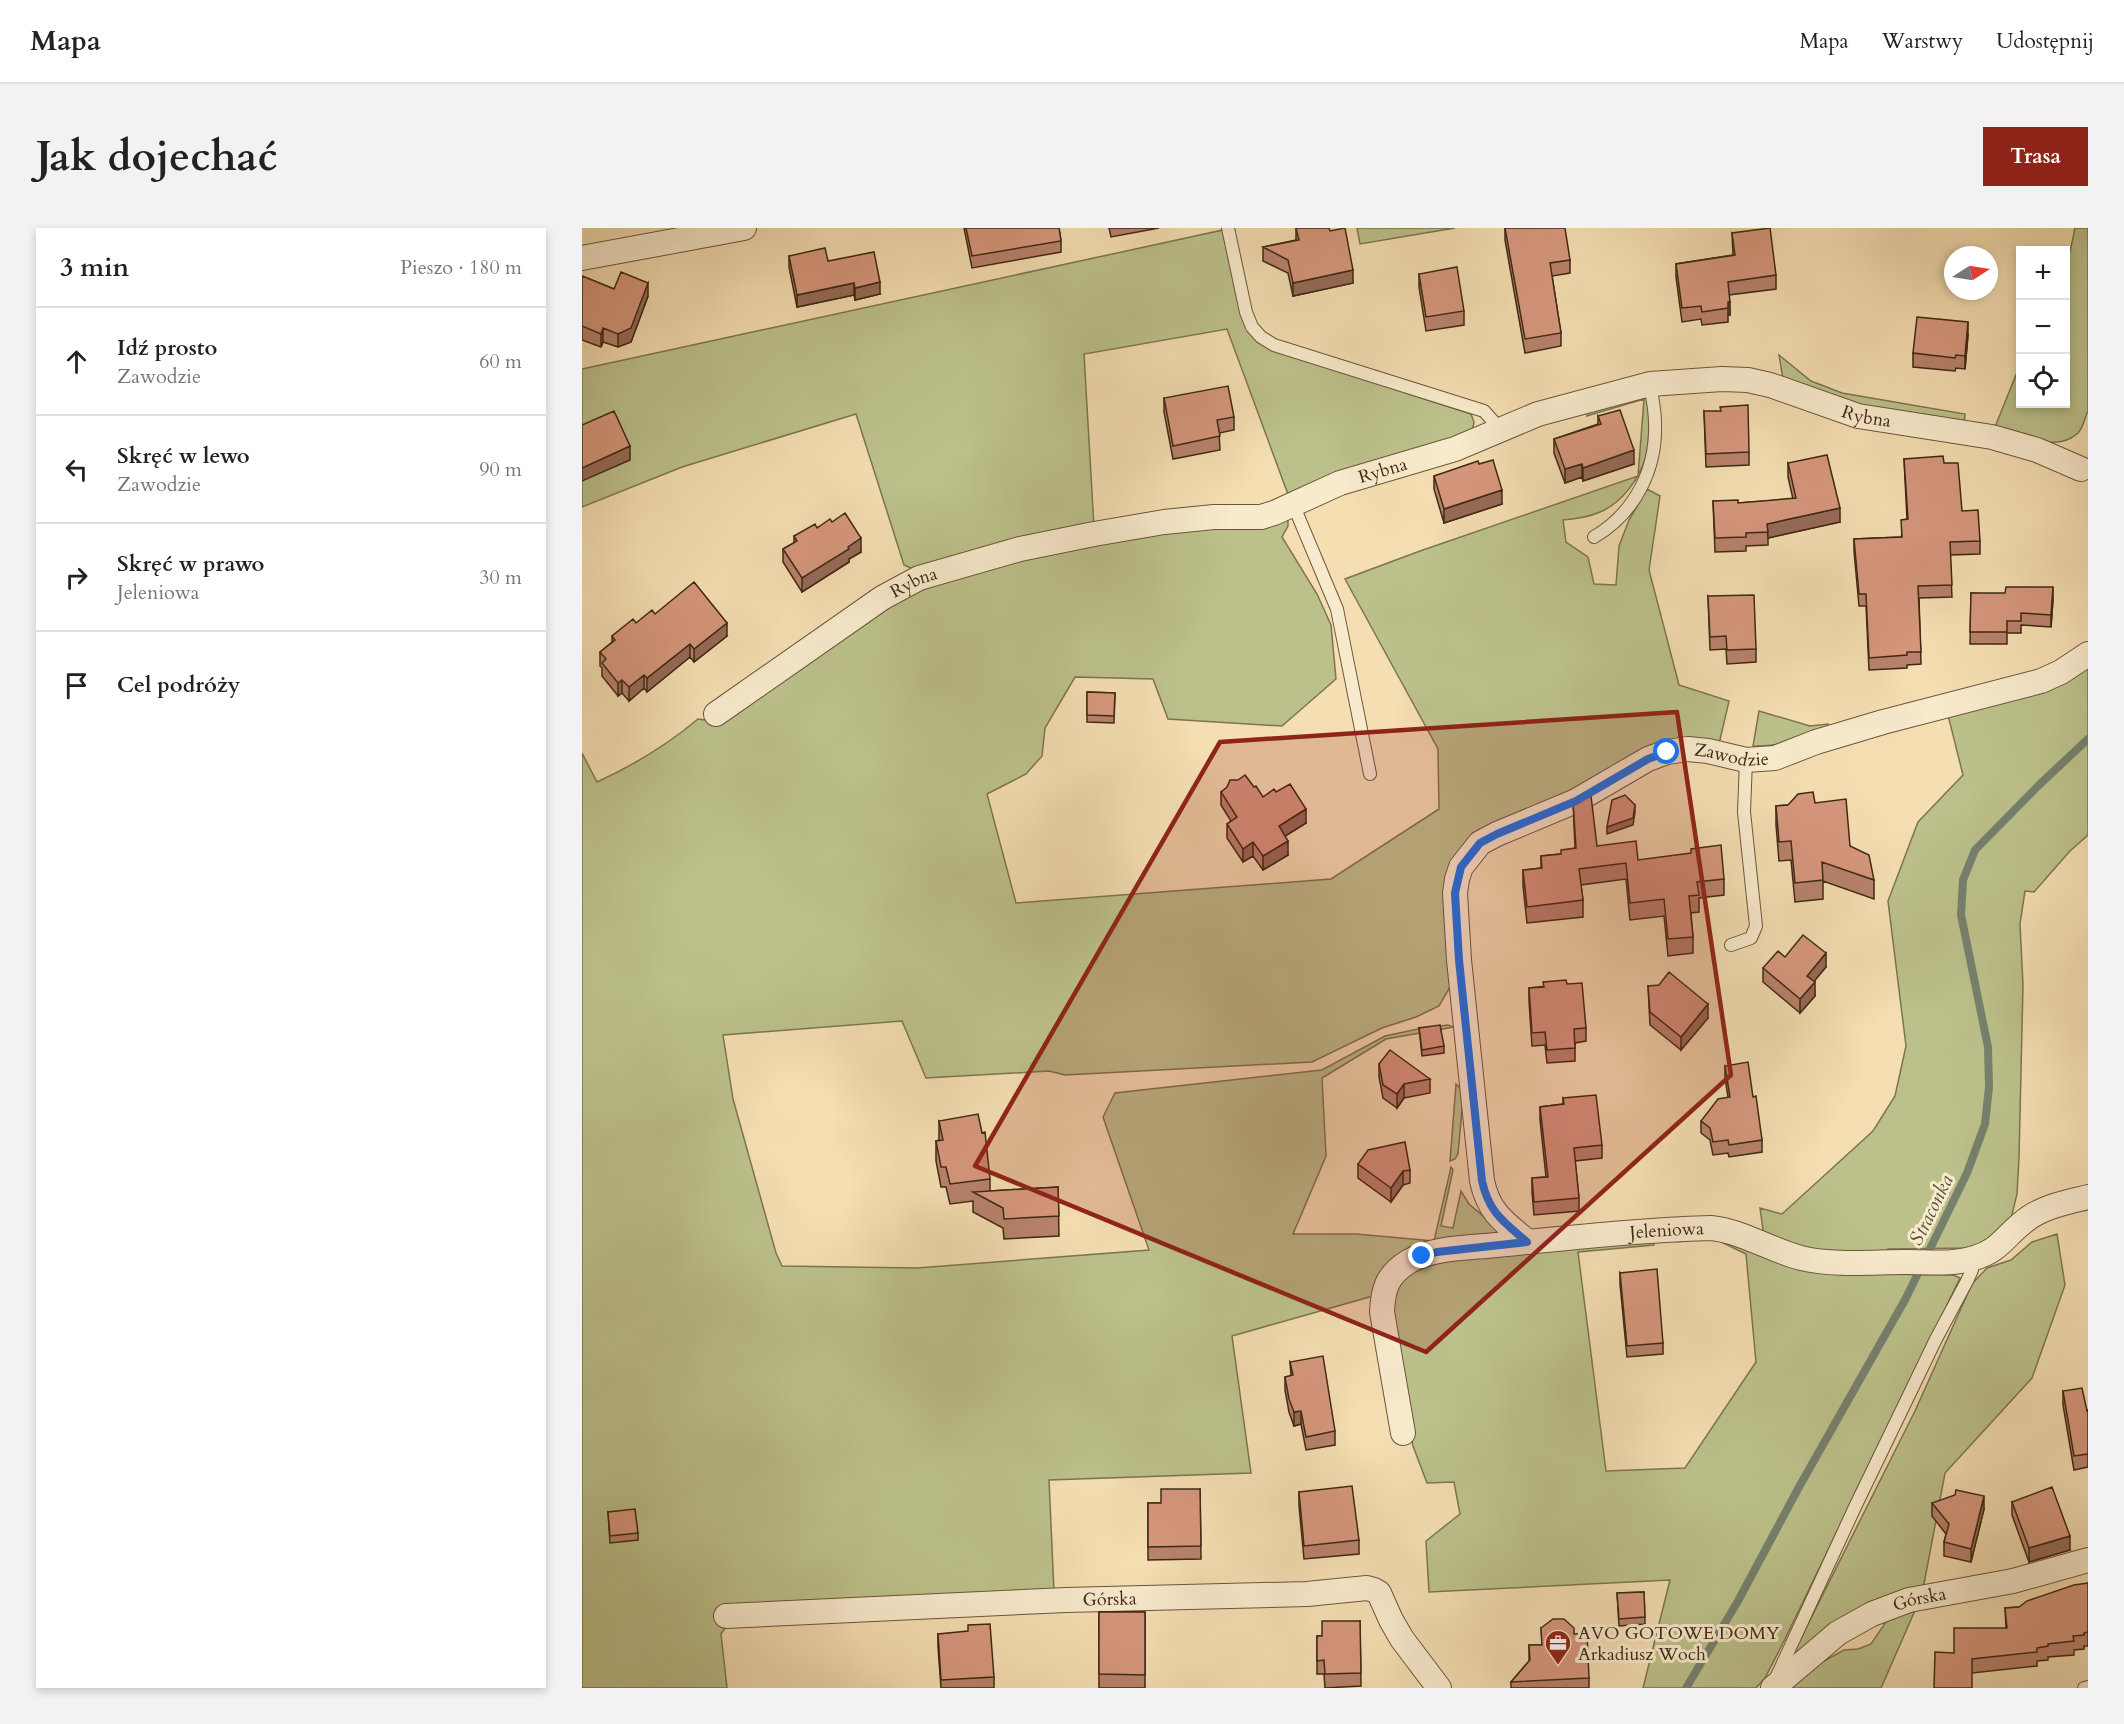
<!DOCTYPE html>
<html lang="pl">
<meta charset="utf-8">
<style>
body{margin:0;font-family:Cardo,serif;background:#f2f2f2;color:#222}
.controls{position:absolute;right:18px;top:18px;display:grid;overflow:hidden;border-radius:0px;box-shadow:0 3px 9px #0003}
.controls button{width:54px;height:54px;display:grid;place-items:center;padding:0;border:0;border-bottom:2px solid #e0e0e0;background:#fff;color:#222;font:30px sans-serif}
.compass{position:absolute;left:1362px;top:18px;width:54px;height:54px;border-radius:50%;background:#fff;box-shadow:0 3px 9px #0003;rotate:78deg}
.stop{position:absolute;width:18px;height:18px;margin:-14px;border:4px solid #1a73e8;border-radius:50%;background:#fff}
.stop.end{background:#1a73e8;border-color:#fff;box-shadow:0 2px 6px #0008}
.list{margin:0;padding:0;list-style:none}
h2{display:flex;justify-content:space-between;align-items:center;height:78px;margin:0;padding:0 24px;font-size:26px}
h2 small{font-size:20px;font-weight:400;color:#767676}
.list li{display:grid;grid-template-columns:39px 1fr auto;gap:18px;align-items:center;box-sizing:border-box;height:108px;padding:0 24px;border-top:2px solid #e0e0e0}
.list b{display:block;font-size:22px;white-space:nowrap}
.list p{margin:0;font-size:20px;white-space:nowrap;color:#767676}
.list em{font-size:20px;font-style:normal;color:#767676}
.icon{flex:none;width:33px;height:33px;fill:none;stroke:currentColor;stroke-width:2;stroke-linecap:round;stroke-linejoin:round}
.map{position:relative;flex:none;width:1506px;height:1460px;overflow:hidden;border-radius:0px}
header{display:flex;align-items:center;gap:36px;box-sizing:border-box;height:84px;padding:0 30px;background:#fff;border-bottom:2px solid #e0e0e0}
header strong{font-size:28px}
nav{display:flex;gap:33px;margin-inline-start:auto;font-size:21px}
.intro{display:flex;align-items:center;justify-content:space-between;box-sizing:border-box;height:144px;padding:0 36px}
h1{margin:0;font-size:42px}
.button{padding:15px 27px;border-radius:0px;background:#8f2418;color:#fff;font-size:21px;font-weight:700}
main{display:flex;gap:36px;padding:0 36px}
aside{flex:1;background:#fff;border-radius:0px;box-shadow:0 3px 9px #0003}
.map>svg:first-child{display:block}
.green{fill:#bcc18b;stroke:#7d754f;stroke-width:1.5}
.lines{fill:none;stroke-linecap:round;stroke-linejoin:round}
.stream{stroke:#76816e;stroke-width:8}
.lane-casing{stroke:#6c563b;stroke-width:14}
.street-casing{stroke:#6c563b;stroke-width:26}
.lane{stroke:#f8eacd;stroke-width:12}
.street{stroke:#f8eacd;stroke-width:24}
.wall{fill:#b8826c;stroke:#3e2913;stroke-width:1.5}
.shaded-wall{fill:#966a58;stroke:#3e2913;stroke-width:1.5}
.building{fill:#d6977d;stroke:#3e2913;stroke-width:1.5}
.route{stroke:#1a73e8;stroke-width:8}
.marked{fill:#8f2418;fill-opacity:0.2;stroke:#8f2418;stroke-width:4.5;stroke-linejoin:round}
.labels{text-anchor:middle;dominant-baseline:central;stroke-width:6;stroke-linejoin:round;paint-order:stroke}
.street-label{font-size:18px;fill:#3e2913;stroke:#f8eacd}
.poi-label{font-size:18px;fill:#3e2913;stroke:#f8eacd;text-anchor:start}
.water-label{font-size:20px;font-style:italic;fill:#564e39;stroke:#f8eacd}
</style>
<header>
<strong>Mapa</strong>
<nav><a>Mapa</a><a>Warstwy</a><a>Udostępnij</a></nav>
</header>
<div class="intro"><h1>Jak dojechać</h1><a class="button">Trasa</a></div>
<main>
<aside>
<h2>3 min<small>Pieszo · 180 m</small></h2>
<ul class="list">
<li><svg class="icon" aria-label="ahead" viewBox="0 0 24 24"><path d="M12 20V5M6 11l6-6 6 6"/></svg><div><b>Idź prosto</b><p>Zawodzie</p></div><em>60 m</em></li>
<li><svg class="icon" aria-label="left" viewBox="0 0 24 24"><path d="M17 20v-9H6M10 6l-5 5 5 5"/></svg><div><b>Skręć w lewo</b><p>Zawodzie</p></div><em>90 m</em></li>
<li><svg class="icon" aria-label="right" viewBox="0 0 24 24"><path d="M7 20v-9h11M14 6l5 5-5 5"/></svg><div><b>Skręć w prawo</b><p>Jeleniowa</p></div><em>30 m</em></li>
<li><svg class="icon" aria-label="arrive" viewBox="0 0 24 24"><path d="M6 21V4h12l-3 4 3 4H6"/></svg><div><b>Cel podróży</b></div></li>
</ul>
</aside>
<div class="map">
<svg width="1506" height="1460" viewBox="0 0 1506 1460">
<rect width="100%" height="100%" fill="#f4deb2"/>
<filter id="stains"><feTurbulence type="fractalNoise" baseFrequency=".00333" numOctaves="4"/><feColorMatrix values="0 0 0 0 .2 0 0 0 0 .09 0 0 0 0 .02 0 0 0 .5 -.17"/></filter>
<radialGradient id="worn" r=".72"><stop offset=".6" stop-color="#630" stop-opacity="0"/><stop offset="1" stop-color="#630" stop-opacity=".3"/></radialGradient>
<path class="green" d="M775 0H873L778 16Z
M1493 0H1506V183C1503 189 1501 200 1496 205 1474 226 1437 206 1413 199L1438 137V176H1484V34L1488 24Z
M641 2 654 64 688 121 889 186 892 194 890 204 707 269 645 101 502 126 512 299 335 343 322 337 274 186 100 239 0 279V141Z
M1197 127 1229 153 1260 165 1383 186 1382 196 1276 178 1201 151Z
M1061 167 1066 171C1066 189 1069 210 1064 228 1058 250 1040 275 1018 284 1007 289 993 291 981 292L984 314 1006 329 1012 356 1034 357 1037 318 1047 292 1065 261 1078 268 1067 342 1097 457 1147 473 1137 516 1120 515 883 619 868 759 857 778 834 789 800 800 730 834 483 847 467 843 344 850 320 793 141 807 151 871 194 1025 200 1038 335 1040 567 1022 521 889 533 865 740 842 803 808 836 801 866 797 872 799 804 811 740 850 744 928 711 1006H774L852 1013 869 939 871 942 859 998 871 1000 879 963 887 976 914 999 919 1009 877 1015 791 1068 650 1108 669 1245 467 1252 472 1364 132 1389 143 1400 139 1406 145 1460H0V525L15 554C52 537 84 518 116 491L138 494 336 358 509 313 706 292V298L700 309 735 366 749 397 754 451 700 498 586 491 571 451 493 449 463 500 460 528 444 546 405 566 434 675 749 651 857 581 856 521 763 351 838 323 1056 248 1062 171 1005 188 1006 184Z
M1506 433V607L1488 623 1452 664 1443 663 1438 696 1441 757 1437 930 1435 966 1428 995 1409 1015 1389 1020 1306 1021 1301 1027 1257 1028 1182 1009 1178 980 1200 986 1291 903 1313 868 1324 818 1306 673 1336 594 1381 547 1365 483Z
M1177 483 1228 498 1246 496 1244 503C1220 511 1197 519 1171 518Z
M874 856 880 862 881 871 876 926 873 931 868 933Z
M1475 1006 1483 1057 1450 1150 1363 1245 1341 1361 1215 1428 1211 1426 1333 1183 1390 1056 1405 1040 1429 1032 1450 1014Z
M1111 1007H1134L1214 1036 1236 1039 1266 1041 1300 1046 1371 1047 1378 1050 1202 1413 1183 1450 1174 1460H1061L1088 1352 847 1364 844 1313 878 1286 872 1254 845 1255 831 1218 808 1090 809 1066 828 1040 842 1034 859 1030 1068 1010 1072 1011V1017L996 1024 1024 1243 1103 1240 1174 1134 1164 1026 1131 1010 1095 1014 1094 1011Z
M1335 1378 1299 1460H1205L1224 1443 1262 1422 1276 1421 1289 1416 1308 1388Z"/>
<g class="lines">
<path class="stream" d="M1104 1460 1156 1373 1217 1259 1324 1070 1385 945 1403 896 1407 859 1406 819 1379 687 1381 652 1393 622 1457 557 1506 511"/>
<g class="lane-casing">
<path id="lane" d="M646 0 664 84 670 99 679 109 692 117 902 183 918 201
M711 276 755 381 788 546
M1012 309C1053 285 1075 241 1073 194 1073 181 1070 169 1068 156
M1149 717 1169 710 1174 698 1162 584 1164 532
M1194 1450 1273 1279 1354 1111 1385 1053 1390 1042 1392 1031
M1502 1460 1506 1459"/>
</g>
<g class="street-casing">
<g id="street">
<path d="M0 30 162 0"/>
<path id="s1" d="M134 486 300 370 337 350 438 321 512 306 582 294 632 289H679L692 285 758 255 873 221 956 186 1068 156 1140 151 1166 152 1188 157 1276 188 1410 209 1455 222 1499 241"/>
<path id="s2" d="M946 1014C922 994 907 985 900 953L877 732 873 665 875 651 879 639 898 615 915 606 994 573 1066 531 1085 524 1106 521 1126 523 1164 532 1193 530 1234 514 1301 494 1459 453 1479 444 1506 426"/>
<path id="s3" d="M821 1205 800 1084C801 1061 805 1047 826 1034 851 1019 886 1020 915 1017 985 1010 1058 1002 1129 1000 1160 1003 1188 1022 1219 1030 1253 1038 1290 1034 1324 1034 1346 1034 1371 1037 1392 1030 1415 1024 1422 1010 1439 996 1458 979 1482 975 1506 969"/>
<path id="s4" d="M144 1388 484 1372 725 1366 785 1360 792 1362 797 1365 809 1392 820 1411 857 1460"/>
<path id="s5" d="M1191 1460 1256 1405 1290 1386 1327 1372 1431 1353 1506 1332"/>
</g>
</g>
<use href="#lane" class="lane"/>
<use href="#street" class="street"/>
</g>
<path class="wall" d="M382 0H477L479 13V24L390 40Z
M527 0H577L529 9Z
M714 0 748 3 771 55 711 68 706 45 681 33V19L714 12Z
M923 0 988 32V45L970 48 979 105V118L943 125 923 12Z
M1150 5 1194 47V61L1147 67 1148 87H1146V94L1120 97 1119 91 1100 94 1094 49V36L1151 27Z
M207 28 246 33 298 66 273 72 272 67 215 79 207 39Z
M837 46 882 83V97L844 103 837 59Z
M0 48 32 61 66 68 49 114 36 119 21 114 19 119 0 112Z
M1386 107 1383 141 1374 140 1373 143 1331 139V125Z
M582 170 652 189V202L637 205 638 222 591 231 582 184Z
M1122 183 1167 224V237L1124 239Z
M1016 188 1052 236 1001 253 1000 249 983 255 972 225V211L1016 196Z
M1322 231 1362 235 1380 283 1398 313V326L1368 327 1370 369 1337 370 1339 436 1325 437V440L1287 442 1284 378H1277L1272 323V311L1319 309 1325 291Z
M1206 235 1258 294 1186 310V317L1164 318V323L1133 324 1131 273 1156 275 1211 271 1206 249Z
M897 236 920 276 862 295 852 261V248Z
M250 294 279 324 267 331V334L220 364 201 334V321L212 315V308Z
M1389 365 1471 371 1469 399 1439 397V405H1425V416H1388Z
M1126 368 1174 421V434L1145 436 1144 421 1128 422Z
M73 386 145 408 112 434 108 429 65 464 62 460 47 473 40 465 36 468 20 448V440L18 438V424L30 414V408L54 395Z
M505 464 533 465 532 495 505 494Z
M672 559 681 569 694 564 724 595 703 608 706 627 681 642 671 628 661 634 645 610V596L649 593 639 577V564Z
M991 573 1015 618 1056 632 1142 651V667L1117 670V684L1109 685 1111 709V725L1086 728 1082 688 1048 692 1044 651 999 657 1001 672V689L945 695 941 658V642L959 640V628L979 626 993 620Z
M1233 575 1268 618 1292 652V671L1241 653V671L1213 674 1209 632 1197 633 1194 597V578Z
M1203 729 1244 739 1232 753 1233 768 1218 785 1181 754V740Z
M985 756 1004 800V813L993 815V833L965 835 963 817 950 818 947 773V760Z
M1066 758 1126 790 1099 822 1068 797Z
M837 800 862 818V825L840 828Z
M797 836 848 851V865L822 870 815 880 801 870 797 849Z
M1143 838 1171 869 1180 912V924L1147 929 1146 925 1131 927 1128 912 1119 905V893L1146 869 1143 850Z
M981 870 1020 917V930L993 933 997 970V983L952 987 950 964V950L964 949 958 892V879L981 876Z
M357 893 408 951V963L476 959 477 1008 422 1011 421 1000 391 984V973L368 976 364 959H359L354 933V913L357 912Z
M776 936 828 942V955L821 957 809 974 776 950Z
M1038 1045 1081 1115V1126L1045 1129 1038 1056Z
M708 1134 753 1203V1217L724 1222 719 1196 712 1198 707 1184 703 1162V1149L709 1148Z
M1481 1163 1505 1183 1506 1182V1239L1492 1242 1481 1177Z
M618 1261 619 1331 566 1332V1275H579Z
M717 1264 777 1312V1326L722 1331 717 1278Z
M1430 1274 1488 1322 1447 1334 1430 1287Z
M1350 1275 1402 1281 1389 1334 1362 1328V1314L1364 1306 1350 1288Z
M26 1284 56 1305V1312L28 1315Z
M1506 1355V1418H1502V1421L1492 1422V1427L1466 1429V1432L1455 1433V1438L1390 1445 1372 1425 1424 1400 1423 1380 1437 1379Z
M1062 1364 1063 1396 1037 1398 1035 1365Z
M517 1384H563V1460H517Z
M778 1393 779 1458 743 1460 742 1446H735V1408H740Z
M959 1400 992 1406 1007 1450V1460H929V1454L947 1433V1417H960Z
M356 1406 412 1449V1460H359L356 1419Z"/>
<path class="shaded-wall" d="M771 42V55L711 68V55Z
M298 54V66L273 72V60Z
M66 55V68L49 114 36 119V106Z
M272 55V67L215 79V67Z
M1146 74H1148V87H1146Z
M1386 94V107L1383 141V128Z
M21 100V114L19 119V106Z
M48 218V232L0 253V240Z
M1052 222V236L1001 253V240Z
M1000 236V249L983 255V241Z
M920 262V276L862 295V281Z
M1258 280V294L1186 310 1185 296Z
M279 310V324L267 331V334L220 364V350Z
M1471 359V371L1469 399V387Z
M145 395V408L112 434V421Z
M108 416V429L65 464V450Z
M62 447V460L47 473V459Z
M40 452V465L36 468V455Z
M1053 577V584L1051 597 1025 606V599Z
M724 581V595L697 612V598Z
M706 613V627L681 642V628Z
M671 614V628L661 634V621Z
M1244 725V739L1225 762V748Z
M1233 754V768L1218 785V771Z
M1126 776V790L1099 822V809Z
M822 856V870L815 880V866Z
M821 943V957L809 974V960Z
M719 1183V1196L712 1198V1184Z
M1402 1268V1281L1389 1334V1321Z
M1488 1308V1322L1447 1334V1320Z"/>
<path class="building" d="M384 0H477L479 13 390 28Z
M714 0H747L748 3 763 0 771 42 711 55 706 32 681 19 717 12Z
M923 0H983L988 32 968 35 979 105 943 111Z
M1188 0 1194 47 1146 54 1148 74H1146V80L1120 84 1119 78 1100 80 1094 36 1153 27 1150 5Z
M243 20 246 33 292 24 298 54 273 60 272 55 215 67 207 28Z
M875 39 882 83 844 89 837 46Z
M39 44 66 55 49 100 36 106 21 100 19 106 0 98V48L32 61Z
M1335 89 1386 94 1383 128 1374 127 1373 130 1331 125Z
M646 158 652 189 635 192 638 208 591 218 582 170Z
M1166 177 1167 224 1124 226 1122 183H1139L1138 179Z
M1038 182 1052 222 1001 240 1000 236 983 241 972 211 1019 196 1016 188Z
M32 183 48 218 0 240V197Z
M1245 227 1258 280 1185 296 1186 304 1164 305V309L1133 310 1131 273 1156 272V275L1214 270 1206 235Z
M1361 228 1362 235H1376L1380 283 1396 282 1398 313 1368 314 1370 357 1336 358 1339 424H1325V427L1287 430 1284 366H1277L1272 311 1320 309 1319 292 1326 291 1322 231Z
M911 232 920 262 862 281 852 248 896 233 897 236Z
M263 285 279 310 266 319 267 321 220 350 201 321 215 313 212 308 233 296 235 300 248 291 250 294Z
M112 354 145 395 112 421 108 416 65 450 62 447 47 459 40 452 36 455 20 435 24 431 18 424 33 412 30 408 51 391 54 395 70 382 73 386Z
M1424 359H1471L1469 387 1439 385V393H1425V404H1388L1389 365H1423Z
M1172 367 1174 421 1145 422 1144 408 1128 409 1126 368Z
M505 464 533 465 532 488 505 487Z
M663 547 672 559 674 558 681 569 692 561 694 564 708 556 724 581 697 598 706 613 681 628 671 614 661 621 645 596 655 589 639 564 645 559 648 552H656Z
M1231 564 1233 575 1264 571 1268 618 1287 627 1292 652 1240 634 1241 652 1213 655 1209 613 1197 614 1194 578 1206 577 1216 566Z
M1043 567 1053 577 1051 590 1025 599 1030 572Z
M1009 568 1015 618 1054 613 1056 632 1109 625V621L1139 617 1142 651 1115 654 1117 667 1107 668 1111 709 1086 711 1082 671 1048 675 1044 635 997 641 1001 672 945 679 941 642 960 640 959 628 979 626V622L994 620 991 573 1002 569Z
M1221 707 1244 725 1225 748 1233 754 1218 771 1181 740 1196 723 1203 729Z
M1087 744 1126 776 1099 809 1068 784 1066 758 1077 757Z
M984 752 985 756 1000 755 1004 800 992 801 993 820 965 822 963 804 950 805 947 760 962 759 961 754Z
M858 797 862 818 840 822 837 800Z
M808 822 848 851 822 856 815 866 801 857 797 836Z
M1166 834 1171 869 1174 868 1180 912 1147 917 1146 912 1131 914 1128 900 1119 893 1136 871 1148 869 1143 838Z
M1014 867 1020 917 992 920 997 970 952 974 950 950 966 949 958 879 982 876 981 870Z
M396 886 400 905 403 904 408 951 368 956 364 939H359L354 913 361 912 357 893Z
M823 914 828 942 821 943 809 960 776 936 786 922Z
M476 959 477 988 422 991 421 980 391 964Z
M1075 1041 1081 1115 1045 1118 1038 1045Z
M741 1128 753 1203 724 1209 719 1183 712 1184 707 1171 703 1149 711 1147 708 1134Z
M1500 1160 1505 1183 1506 1182V1226L1492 1228 1481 1163Z
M770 1258 777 1312 722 1318 717 1264Z
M1470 1259 1488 1308 1447 1320 1430 1274Z
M579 1261H618L619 1318 566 1319V1275H579Z
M1374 1262 1402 1268 1389 1321 1362 1314 1367 1296 1350 1275 1373 1267Z
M53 1281 56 1305 28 1308 26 1284Z
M1506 1355V1404L1502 1405V1407L1491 1408 1492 1413 1466 1416V1418L1455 1420V1424L1390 1431V1460H1352L1353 1424 1372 1425V1400H1425L1423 1380 1437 1379 1445 1373 1492 1357Z
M1062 1364 1063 1389 1037 1391 1035 1365Z
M517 1384H563V1447L517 1446Z
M971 1391H982L992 1400V1406L1005 1405 1007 1450 929 1454 948 1432 947 1417H960L959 1400Z
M740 1393H778L779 1445 743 1446 742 1432 735 1433V1408H740Z
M408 1396 412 1449 359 1452 356 1406 386 1403V1397Z"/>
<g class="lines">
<path class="route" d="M840 1028 855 1024 945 1014C922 994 907 985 900 953L877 732 873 665 879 639 898 615 915 606 994 573 1066 531 1085 524"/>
</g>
<path class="marked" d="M1095 484 1149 847 844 1124 393 938 638 514Z"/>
<defs>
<g id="office-pin" transform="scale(1.35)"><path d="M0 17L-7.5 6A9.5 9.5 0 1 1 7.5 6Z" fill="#8f2418" stroke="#f8eacd"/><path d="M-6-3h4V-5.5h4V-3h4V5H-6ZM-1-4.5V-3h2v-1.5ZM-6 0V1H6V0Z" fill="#fff"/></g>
</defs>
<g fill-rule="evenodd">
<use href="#office-pin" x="976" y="1415"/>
</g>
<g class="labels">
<g class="street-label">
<text stroke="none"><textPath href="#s1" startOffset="1228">Rybna</textPath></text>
<text stroke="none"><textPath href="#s1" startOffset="724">Rybna</textPath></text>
<text stroke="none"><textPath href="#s1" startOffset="238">Rybna</textPath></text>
<text stroke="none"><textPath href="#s2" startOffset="699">Zawodzie</textPath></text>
<text stroke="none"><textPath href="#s3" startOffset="444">Jeleniowa</textPath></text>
<text stroke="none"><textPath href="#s4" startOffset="384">Górska</textPath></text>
<text stroke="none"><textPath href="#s5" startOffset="174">Górska</textPath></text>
</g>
<g class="poi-label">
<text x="996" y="1405">AVO GOTOWE DOMY<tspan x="996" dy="21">Arkadiusz Woch</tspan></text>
</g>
<g class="water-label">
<text transform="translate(1349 982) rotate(-64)">Straconka</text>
</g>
</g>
<rect width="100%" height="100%" filter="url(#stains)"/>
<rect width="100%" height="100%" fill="url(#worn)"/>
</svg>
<div class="controls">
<button>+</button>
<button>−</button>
<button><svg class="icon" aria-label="locate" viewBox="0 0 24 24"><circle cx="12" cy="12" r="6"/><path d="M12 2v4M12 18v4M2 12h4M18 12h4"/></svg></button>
</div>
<svg class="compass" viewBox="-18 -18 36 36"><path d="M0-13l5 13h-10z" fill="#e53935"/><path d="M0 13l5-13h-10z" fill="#767676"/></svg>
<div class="stop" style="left:1085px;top:524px"></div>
<div class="stop end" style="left:840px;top:1028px"></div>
</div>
</main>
